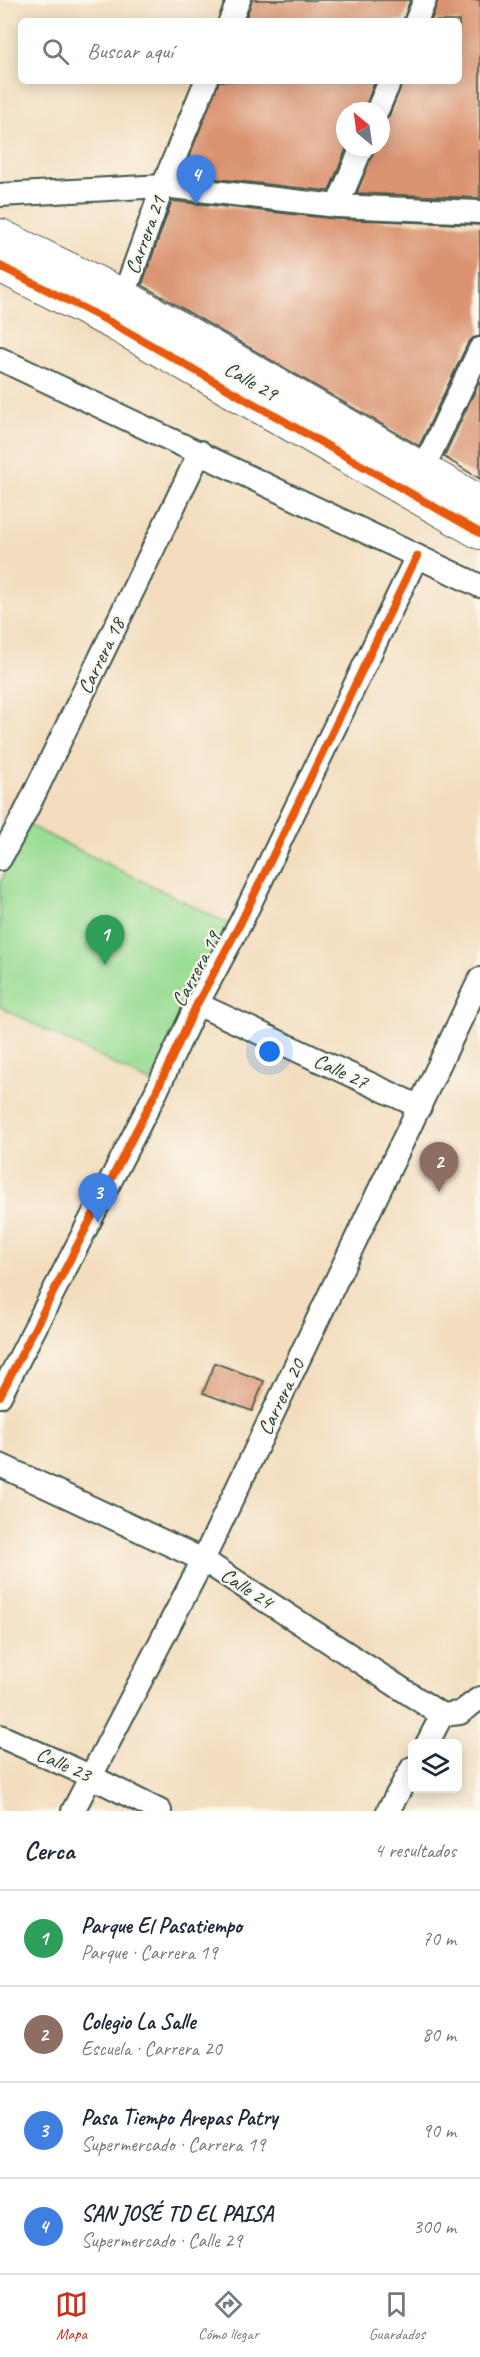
<!DOCTYPE html>
<html lang="es">
<meta charset="utf-8">
<style>
body{margin:0;font-family:Caveat,sans-serif;background:#f2f2f3;color:#1f2937}
.controls{position:absolute;right:18px;bottom:18px;display:grid;overflow:hidden;border-radius:9px;box-shadow:0 3px 15px #0003}
.controls button{width:54px;height:54px;display:grid;place-items:center;padding:0;border:0;border-bottom:2px solid #e0e1e3;background:#fff;color:#1f2937;font:30px sans-serif}
.compass{position:absolute;left:336px;top:102px;width:54px;height:54px;border-radius:50%;background:#fff;box-shadow:0 3px 15px #0003;rotate:331deg}
.you{position:absolute;left:270px;top:1052px;width:21px;height:21px;margin:-15px;border:4px solid #fff;border-radius:50%;background:#1a73e8;box-shadow:0 0 0 9px #1a73e833}
.badge{display:grid;place-items:center;width:39px;height:39px;border-radius:50%;background:#c8321e;color:#fff;font-size:20px;font-weight:700}
.pin{position:absolute;translate:-50% -50px;filter:drop-shadow(0 2px 3px #0008)}
.pin::after{content:'';position:absolute;top:32px;width:21px;height:18px;background:inherit;clip-path:polygon(0 0,100% 0,50% 100%)}
.list{margin:0;padding:0;list-style:none}
h2{display:flex;justify-content:space-between;align-items:center;height:78px;margin:0;padding:0 24px;font-size:26px}
h2 small{font-size:20px;font-weight:400;color:#747a83}
.list li{display:grid;grid-template-columns:39px 1fr auto;gap:18px;align-items:center;box-sizing:border-box;height:96px;padding:0 24px;border-top:2px solid #e0e1e3}
.list b{display:block;font-size:22px;white-space:nowrap}
.list p{margin:0;font-size:20px;white-space:nowrap;color:#747a83}
.list em{font-size:20px;font-style:normal;color:#747a83}
.icon{flex:none;width:33px;height:33px;fill:none;stroke:currentColor;stroke-width:2;stroke-linecap:round;stroke-linejoin:round}
.map{position:relative;flex:none;width:480px;height:1811px;overflow:hidden}
.search{position:absolute;background:#fff;box-shadow:0 3px 15px #0003;left:18px;right:18px;top:18px;height:66px;display:flex;align-items:center;gap:15px;box-sizing:border-box;padding:0 21px;border-radius:9px;color:#747a83;font-size:22px}
.sheet{height:462px;background:#fff}
nav{display:flex;justify-content:space-around;align-items:center;box-sizing:border-box;height:84px;border-top:2px solid #e0e1e3;background:#fff;font-size:16px;color:#747a83}
nav a{display:grid;justify-items:center;gap:3px}
nav .on{color:#c8321e}
.map>svg:first-child{display:block}
.green{fill:#9add94;stroke:#5c8d64;stroke-width:1.5}
.building{fill:#da9472}
.lines{fill:none;stroke-linecap:round;stroke-linejoin:round}
.minor-casing{stroke:#3f5549;stroke-width:26}
.secondary-casing{stroke:#3f5549;stroke-width:34}
.minor{stroke:#fff;stroke-width:22}
.secondary{stroke:#fff;stroke-width:32}
.cycleway-casing{stroke:#fbf7ec;stroke-width:11}
.cycleway{stroke:#e8590c;stroke-width:8}
.labels{text-anchor:middle;dominant-baseline:central;stroke-width:4.5;stroke-linejoin:round;paint-order:stroke}
.street-label{font-size:21px;fill:#1f3d34;stroke:#fbf7ec}
</style>
<div class="map">
<svg width="480" height="1811" viewBox="0 0 480 1811">
<rect width="100%" height="100%" fill="#fbf7ec"/>
<filter id="ink" filterUnits="userSpaceOnUse"><feTurbulence type="fractalNoise" baseFrequency=".0167" numOctaves="2"/><feDisplacementMap in="SourceGraphic" scale="12" xChannelSelector="R" yChannelSelector="G"/><feConvolveMatrix kernelMatrix="1 2 1 2 8 2 1 2 1" color-interpolation-filters="sRGB"/></filter>
<filter id="wash" filterUnits="userSpaceOnUse"><feTurbulence type="fractalNoise" baseFrequency=".008" numOctaves="4" result="noise"/><feDisplacementMap in="SourceGraphic" scale="24" xChannelSelector="R" yChannelSelector="G"/><feGaussianBlur stdDeviation="1.35" result="paint"/><feColorMatrix in="noise" values="0 0 0 0 0 0 0 0 0 0 0 0 0 0 0 0 0 1.4 0 .05"/><feComposite in="paint" operator="in"/></filter>
<g filter="url(#wash)">
<rect width="100%" height="100%" fill="#f3ddbe"/>
<path class="green" d="M28 825 230 924 151 1083 0 1007V883Z"/>
<g id="blocks">
<path class="building" d="M252 0H410L403 21H245Z
M438 0H480V198L357 193 375 147H381V124L389 116 403 81H459V21H431Z
M219 81H375L364 111H345V147H347L329 191 182 175Z
M172 201 336 219 480 225V336L473 338 468 343 419 446 142 285Z
M480 380V479L444 457Z
M215 1363 264 1381 252 1411 203 1393Z"/>
</g>
</g>
<g filter="url(#ink)">
<use href="#blocks" fill-opacity="0" stroke="#3f5549" stroke-width="1.5"/>
<g class="lines">
<g class="minor-casing">
<path id="minor" d="M230 21 239 0
M416 21 425 0
M377 111 390 81
M0 195 163 186 337 206 480 212
M337 206 362 147
M119 309 163 186 206 81
M0 359 480 586
M423 469 480 349
M0 859 24 815 200 452
M197 1004 420 1107
M0 1396 156 1092 197 1004 241 922 417 556
M0 1465 203 1560 442 1715 460 1713 480 1698
M0 1736 90 1776 160 1811
M427 1744 442 1715
M73 1811 203 1560 480 979
M388 1811 412 1768"/>
</g>
<g class="secondary-casing">
<path id="secondary" d="M0 235 123 295 480 502
M0 266 114 324 480 533"/>
</g>
<use href="#minor" class="minor"/>
<use href="#secondary" class="secondary"/>
<g class="cycleway-casing">
<path id="cycleway" d="M0 266 114 324 480 533
M0 1396 156 1092 197 1004 241 922 417 556"/>
</g>
<use href="#cycleway" class="cycleway"/>
</g>
</g>
<g class="labels">
<g class="street-label">
<text transform="translate(145 235) rotate(-70)">Carrera 21</text>
<text transform="translate(251 381) rotate(30)">Calle 29</text>
<text transform="translate(101 656) rotate(-64)">Carrera 18</text>
<text transform="translate(196 969) rotate(-62)">Carrera 19</text>
<text transform="translate(341 1071) rotate(25)">Calle 27</text>
<text transform="translate(281 1397) rotate(-64)">Carrera 20</text>
<text transform="translate(247 1588) rotate(33)">Calle 24</text>
<text transform="translate(64 1764) rotate(24)">Calle 23</text>
</g>
</g>
</svg>
<div class="controls">
<button><svg class="icon" aria-label="layers" viewBox="0 0 24 24"><path d="M12 4l9 5-9 5-9-5zM3 14l9 5 9-5"/></svg></button>
</div>
<svg class="compass" viewBox="-18 -18 36 36"><path d="M0-13l5 13h-10z" fill="#e53935"/><path d="M0 13l5-13h-10z" fill="#747a83"/></svg>
<div class="you"></div>
<div class="pin badge" style="left:105px;top:965px;background:#2e9e5b">1</div>
<div class="pin badge" style="left:439px;top:1192px;background:#8d6e63">2</div>
<div class="pin badge" style="left:98px;top:1223px;background:#3f7fe0">3</div>
<div class="pin badge" style="left:196px;top:205px;background:#3f7fe0">4</div>
<div class="search"><svg class="icon" aria-label="search" viewBox="0 0 24 24"><circle cx="10" cy="10" r="6"/><path d="M15 15l6 6"/></svg>Buscar aquí</div>
</div>
<section class="sheet">
<h2>Cerca<small>4 resultados</small></h2>
<ul class="list">
<li><span class="badge" style="background:#2e9e5b">1</span><div><b>Parque El Pasatiempo</b><p>Parque · Carrera 19</p></div><em>70 m</em></li>
<li><span class="badge" style="background:#8d6e63">2</span><div><b>Colegio La Salle</b><p>Escuela · Carrera 20</p></div><em>80 m</em></li>
<li><span class="badge" style="background:#3f7fe0">3</span><div><b>Pasa Tiempo Arepas Patry</b><p>Supermercado · Carrera 19</p></div><em>90 m</em></li>
<li><span class="badge" style="background:#3f7fe0">4</span><div><b>SAN JOSÉ TD EL PAISA</b><p>Supermercado · Calle 29</p></div><em>300 m</em></li>
</ul>
</section>
<nav>
<a class="on"><svg class="icon" aria-label="map" viewBox="0 0 24 24"><path d="M3 6l6-2 6 2 6-2v14l-6 2-6-2-6 2zM9 4v14M15 6v14"/></svg>Mapa</a>
<a><svg class="icon" aria-label="directions" viewBox="0 0 24 24"><path d="M12 3l9 9-9 9-9-9zM9 14v-3h6M13 9l2 2-2 2"/></svg>Cómo llegar</a>
<a><svg class="icon" aria-label="saved" viewBox="0 0 24 24"><path d="M7 4h10v16l-5-4-5 4z"/></svg>Guardados</a>
</nav>
